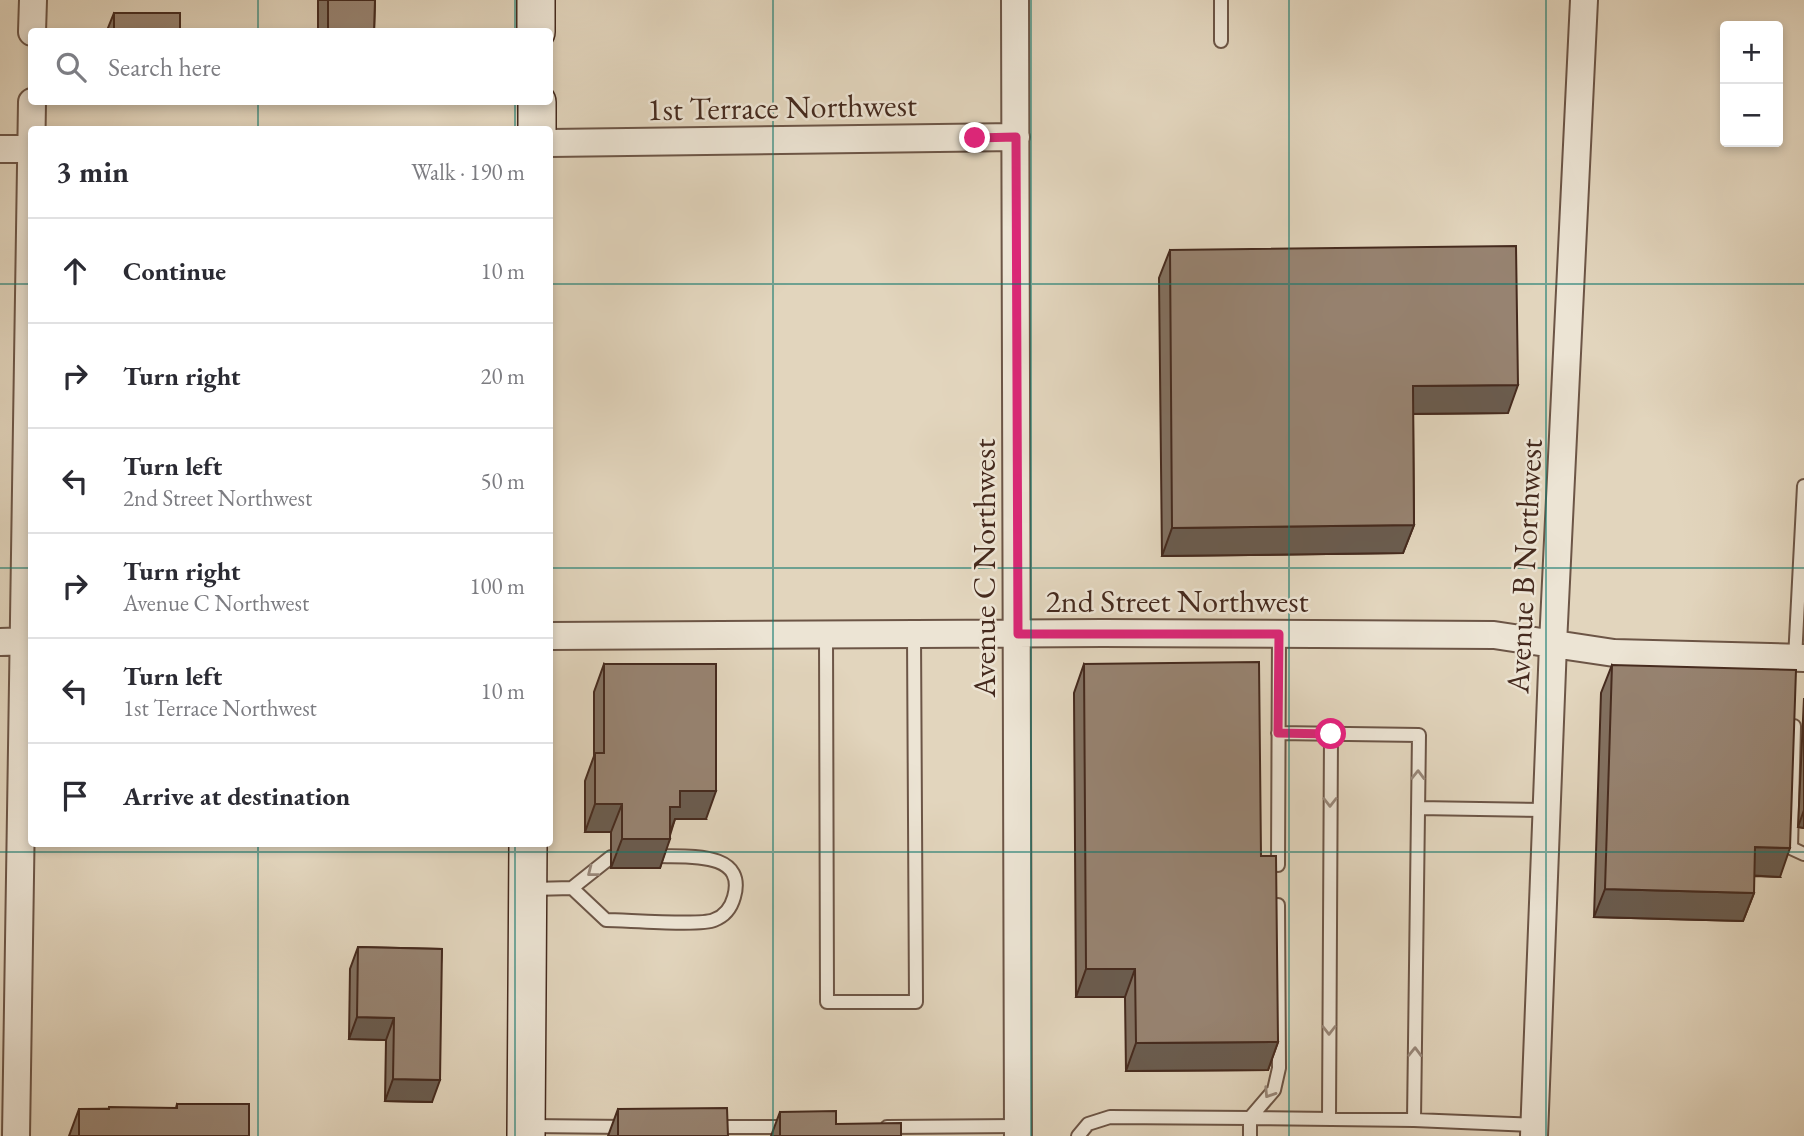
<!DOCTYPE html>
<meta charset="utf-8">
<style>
body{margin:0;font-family:"EB Garamond",serif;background:#f2f2f3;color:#2b2b33}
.controls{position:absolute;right:21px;top:21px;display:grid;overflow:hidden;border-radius:7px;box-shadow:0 4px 10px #0003}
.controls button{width:63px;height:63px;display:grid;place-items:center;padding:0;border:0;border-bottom:2px solid #e1e1e2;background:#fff;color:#2b2b33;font:35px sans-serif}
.stop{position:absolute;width:21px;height:21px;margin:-16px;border:5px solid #db2777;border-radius:50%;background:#fff}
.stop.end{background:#db2777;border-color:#fff;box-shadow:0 2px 7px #0008}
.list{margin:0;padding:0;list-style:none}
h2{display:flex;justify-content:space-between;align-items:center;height:91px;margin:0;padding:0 28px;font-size:30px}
h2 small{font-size:23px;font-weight:400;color:#7c7c81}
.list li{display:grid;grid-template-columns:46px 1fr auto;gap:21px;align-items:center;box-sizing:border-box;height:105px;padding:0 28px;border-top:2px solid #e1e1e2}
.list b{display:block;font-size:26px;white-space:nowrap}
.list p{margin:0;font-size:23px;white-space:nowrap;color:#7c7c81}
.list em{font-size:23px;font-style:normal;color:#7c7c81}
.icon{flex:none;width:38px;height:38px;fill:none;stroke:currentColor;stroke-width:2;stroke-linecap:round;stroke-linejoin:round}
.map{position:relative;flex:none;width:1804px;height:1136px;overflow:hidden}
.search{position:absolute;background:#fff;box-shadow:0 4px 10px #0003;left:28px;top:28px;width:525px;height:77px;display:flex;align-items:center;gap:18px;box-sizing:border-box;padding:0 24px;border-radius:7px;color:#7c7c81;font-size:26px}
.panel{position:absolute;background:#fff;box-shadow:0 4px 10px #0003;left:28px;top:126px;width:525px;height:721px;border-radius:7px}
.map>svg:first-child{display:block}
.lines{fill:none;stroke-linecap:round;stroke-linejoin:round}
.lane-casing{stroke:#6c5546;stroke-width:16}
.street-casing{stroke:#6c5546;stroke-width:30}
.secondary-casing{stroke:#452a1e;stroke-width:40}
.lane{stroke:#ece4d4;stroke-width:12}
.street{stroke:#ece4d4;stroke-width:26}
.secondary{stroke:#ece4d4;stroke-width:37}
.wall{fill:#827161;stroke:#452a1e;stroke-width:2}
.shaded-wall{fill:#6a5c4f;stroke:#452a1e;stroke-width:2}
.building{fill:#978371;stroke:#452a1e;stroke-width:2}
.oneway{stroke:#988779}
.route{stroke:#db2777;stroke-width:9}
.grid{fill:none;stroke:#0f766e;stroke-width:2;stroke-opacity:0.55}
.labels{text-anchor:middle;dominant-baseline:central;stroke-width:5;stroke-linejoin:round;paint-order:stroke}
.street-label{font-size:32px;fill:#452a1e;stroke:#ece4d4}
</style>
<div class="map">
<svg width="1804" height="1136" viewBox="0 0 1804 1136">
<rect width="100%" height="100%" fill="#e2d5bd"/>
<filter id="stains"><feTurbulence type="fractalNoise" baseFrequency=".00286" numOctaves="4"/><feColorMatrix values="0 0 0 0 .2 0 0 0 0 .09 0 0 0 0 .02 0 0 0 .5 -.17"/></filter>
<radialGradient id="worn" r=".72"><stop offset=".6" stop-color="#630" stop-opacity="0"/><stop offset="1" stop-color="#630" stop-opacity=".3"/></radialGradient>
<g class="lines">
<g class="lane-casing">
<path id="lane" d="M1221 0V41
M826 635 827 1002H916L914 635
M1795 659 1804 486
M1794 726 1791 848 1804 854
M1278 733 1419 735 1414 1120
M1418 808 1547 810
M1278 865 1279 634
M572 888 611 857
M532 889 572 888 606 920C625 920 701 926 714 920 725 916 731 908 734 897 747 851 687 857 660 856
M1250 1118 1414 1120 1535 1125
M1250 1118 1274 1090 1279 1068 1278 905
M1329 1119 1331 734
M530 1126 628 1127
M712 1127H789
M887 1127 1018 1126
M1078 1136 1088 1124 1110 1117 1250 1118V1136"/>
</g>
<g class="street-casing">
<path id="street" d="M1015 0 1018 1136
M32 32 33 0
M550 143 1016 137
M0 149H32
M550 636 1103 633 1494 635 1614 653 1804 658
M0 642 32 641
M16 1136 32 102
M1534 1136 1553 644 1584 0"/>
</g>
<g class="secondary-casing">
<path id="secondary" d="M536 0V32
M537 102V130
M526 1136 528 844"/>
</g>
<use href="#lane" class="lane"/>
<use href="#street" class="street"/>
<use href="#secondary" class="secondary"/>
</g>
<path class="wall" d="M318 0H375L374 32H318Z
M114 13 180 32H108V28Z
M1170 250 1508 413 1413 414 1414 525 1403 553 1162 556 1159 278Z
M604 664 706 819H675L660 868H611V832H585V781L594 756V692Z
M1084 664 1261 856 1278 1042 1268 1070 1126 1071 1125 997H1076L1074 693Z
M1612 665 1780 877 1754 876V893L1743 921 1594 917 1601 693Z
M1804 698V828L1798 827Z
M358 947 442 949 432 1102 385 1101 386 1040 349 1039 350 969Z
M177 1104 249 1136H69L79 1109 176 1108Z
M618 1109 728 1136H608Z
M780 1112 836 1124 901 1136H771Z"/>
<path class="shaded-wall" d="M1518 385 1508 413 1402 414 1413 386Z
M1414 525 1403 553 1162 556 1172 528Z
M680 791H716L706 819H675L669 835 670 807Z
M595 804H622L611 832H585Z
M1804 810V828L1798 827Z
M622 839H670L660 868H611Z
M379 844H473L472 845 378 846Z
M1755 847 1790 848 1780 877 1745 875Z
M1605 889 1754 893 1743 921 1594 917Z
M1086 969H1135L1125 997H1076Z
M357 1017 394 1018 386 1040 349 1039Z
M1278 1042 1268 1070 1126 1071 1136 1043Z
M393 1079 440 1080 432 1102 385 1101Z"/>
<path class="building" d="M328 0H375L374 32H328Z
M114 13H180V32H114Z
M1516 246 1518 385 1413 386 1414 525 1172 528 1170 250Z
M1259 662 1261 856H1276L1278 1042 1136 1043 1135 969H1086L1084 664Z
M604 664H716V791H680V807H670V839H622V804H595V753H604Z
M1612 665 1796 670 1790 848 1755 847 1754 893 1605 889Z
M358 947 442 949 440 1080 393 1079 394 1018 357 1017Z
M177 1104H249V1136H79V1109H109V1107L177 1108Z
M727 1108 728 1136H618V1109Z
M836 1111V1124L901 1123V1136H780V1112Z"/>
<defs><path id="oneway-chevron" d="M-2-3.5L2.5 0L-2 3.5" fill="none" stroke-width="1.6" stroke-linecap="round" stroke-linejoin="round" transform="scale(1.75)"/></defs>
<g class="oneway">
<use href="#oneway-chevron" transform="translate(1418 775) rotate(-89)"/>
<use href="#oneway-chevron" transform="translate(1330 802) rotate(90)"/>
<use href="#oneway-chevron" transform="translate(592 872) rotate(142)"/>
<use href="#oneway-chevron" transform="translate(1329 1030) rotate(90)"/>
<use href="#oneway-chevron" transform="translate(1415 1052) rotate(-89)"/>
<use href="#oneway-chevron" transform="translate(1269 1093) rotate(123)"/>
</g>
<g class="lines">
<path class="route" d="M975 138 1016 137 1018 634H1279L1278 733 1331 734"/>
</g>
<path class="grid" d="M258 0V32M515 0V32M773 0V1136M1031 0V1136M1289 0V1136M1546 0V1136M258 102V130M515 102V130M0 284H32M550 284H1804M0 568H32M550 568H1804M258 844V1136M515 844V1136M0 852H1804"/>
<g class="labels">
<g class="street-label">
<text transform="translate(782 107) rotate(-1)">1st Terrace Northwest</text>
<text transform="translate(1524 566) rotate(-87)">Avenue B Northwest</text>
<text transform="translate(984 568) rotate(-90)">Avenue C Northwest</text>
<text x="1177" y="601">2nd Street Northwest</text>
</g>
</g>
<rect width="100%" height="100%" filter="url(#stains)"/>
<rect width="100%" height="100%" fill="url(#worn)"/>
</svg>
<div class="controls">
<button>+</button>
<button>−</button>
</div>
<div class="stop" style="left:1331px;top:734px"></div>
<div class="stop end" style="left:975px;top:138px"></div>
<div class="search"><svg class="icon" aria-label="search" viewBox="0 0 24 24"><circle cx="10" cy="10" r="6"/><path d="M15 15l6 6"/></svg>Search here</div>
<section class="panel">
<h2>3 min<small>Walk · 190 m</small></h2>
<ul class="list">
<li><svg class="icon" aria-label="ahead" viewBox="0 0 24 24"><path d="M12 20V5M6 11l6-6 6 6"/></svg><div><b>Continue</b></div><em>10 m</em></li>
<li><svg class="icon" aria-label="right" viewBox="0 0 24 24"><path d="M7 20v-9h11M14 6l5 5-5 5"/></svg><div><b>Turn right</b></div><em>20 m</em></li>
<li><svg class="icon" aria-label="left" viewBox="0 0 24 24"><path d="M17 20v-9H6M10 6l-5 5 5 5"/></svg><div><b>Turn left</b><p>2nd Street Northwest</p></div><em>50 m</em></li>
<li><svg class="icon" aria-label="right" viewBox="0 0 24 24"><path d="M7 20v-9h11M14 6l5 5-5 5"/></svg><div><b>Turn right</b><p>Avenue C Northwest</p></div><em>100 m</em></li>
<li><svg class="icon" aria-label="left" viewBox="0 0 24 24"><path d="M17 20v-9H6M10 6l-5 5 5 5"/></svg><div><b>Turn left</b><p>1st Terrace Northwest</p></div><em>10 m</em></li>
<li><svg class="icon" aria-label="arrive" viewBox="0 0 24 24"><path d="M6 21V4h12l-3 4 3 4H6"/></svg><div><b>Arrive at destination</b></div></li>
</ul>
</section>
</div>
